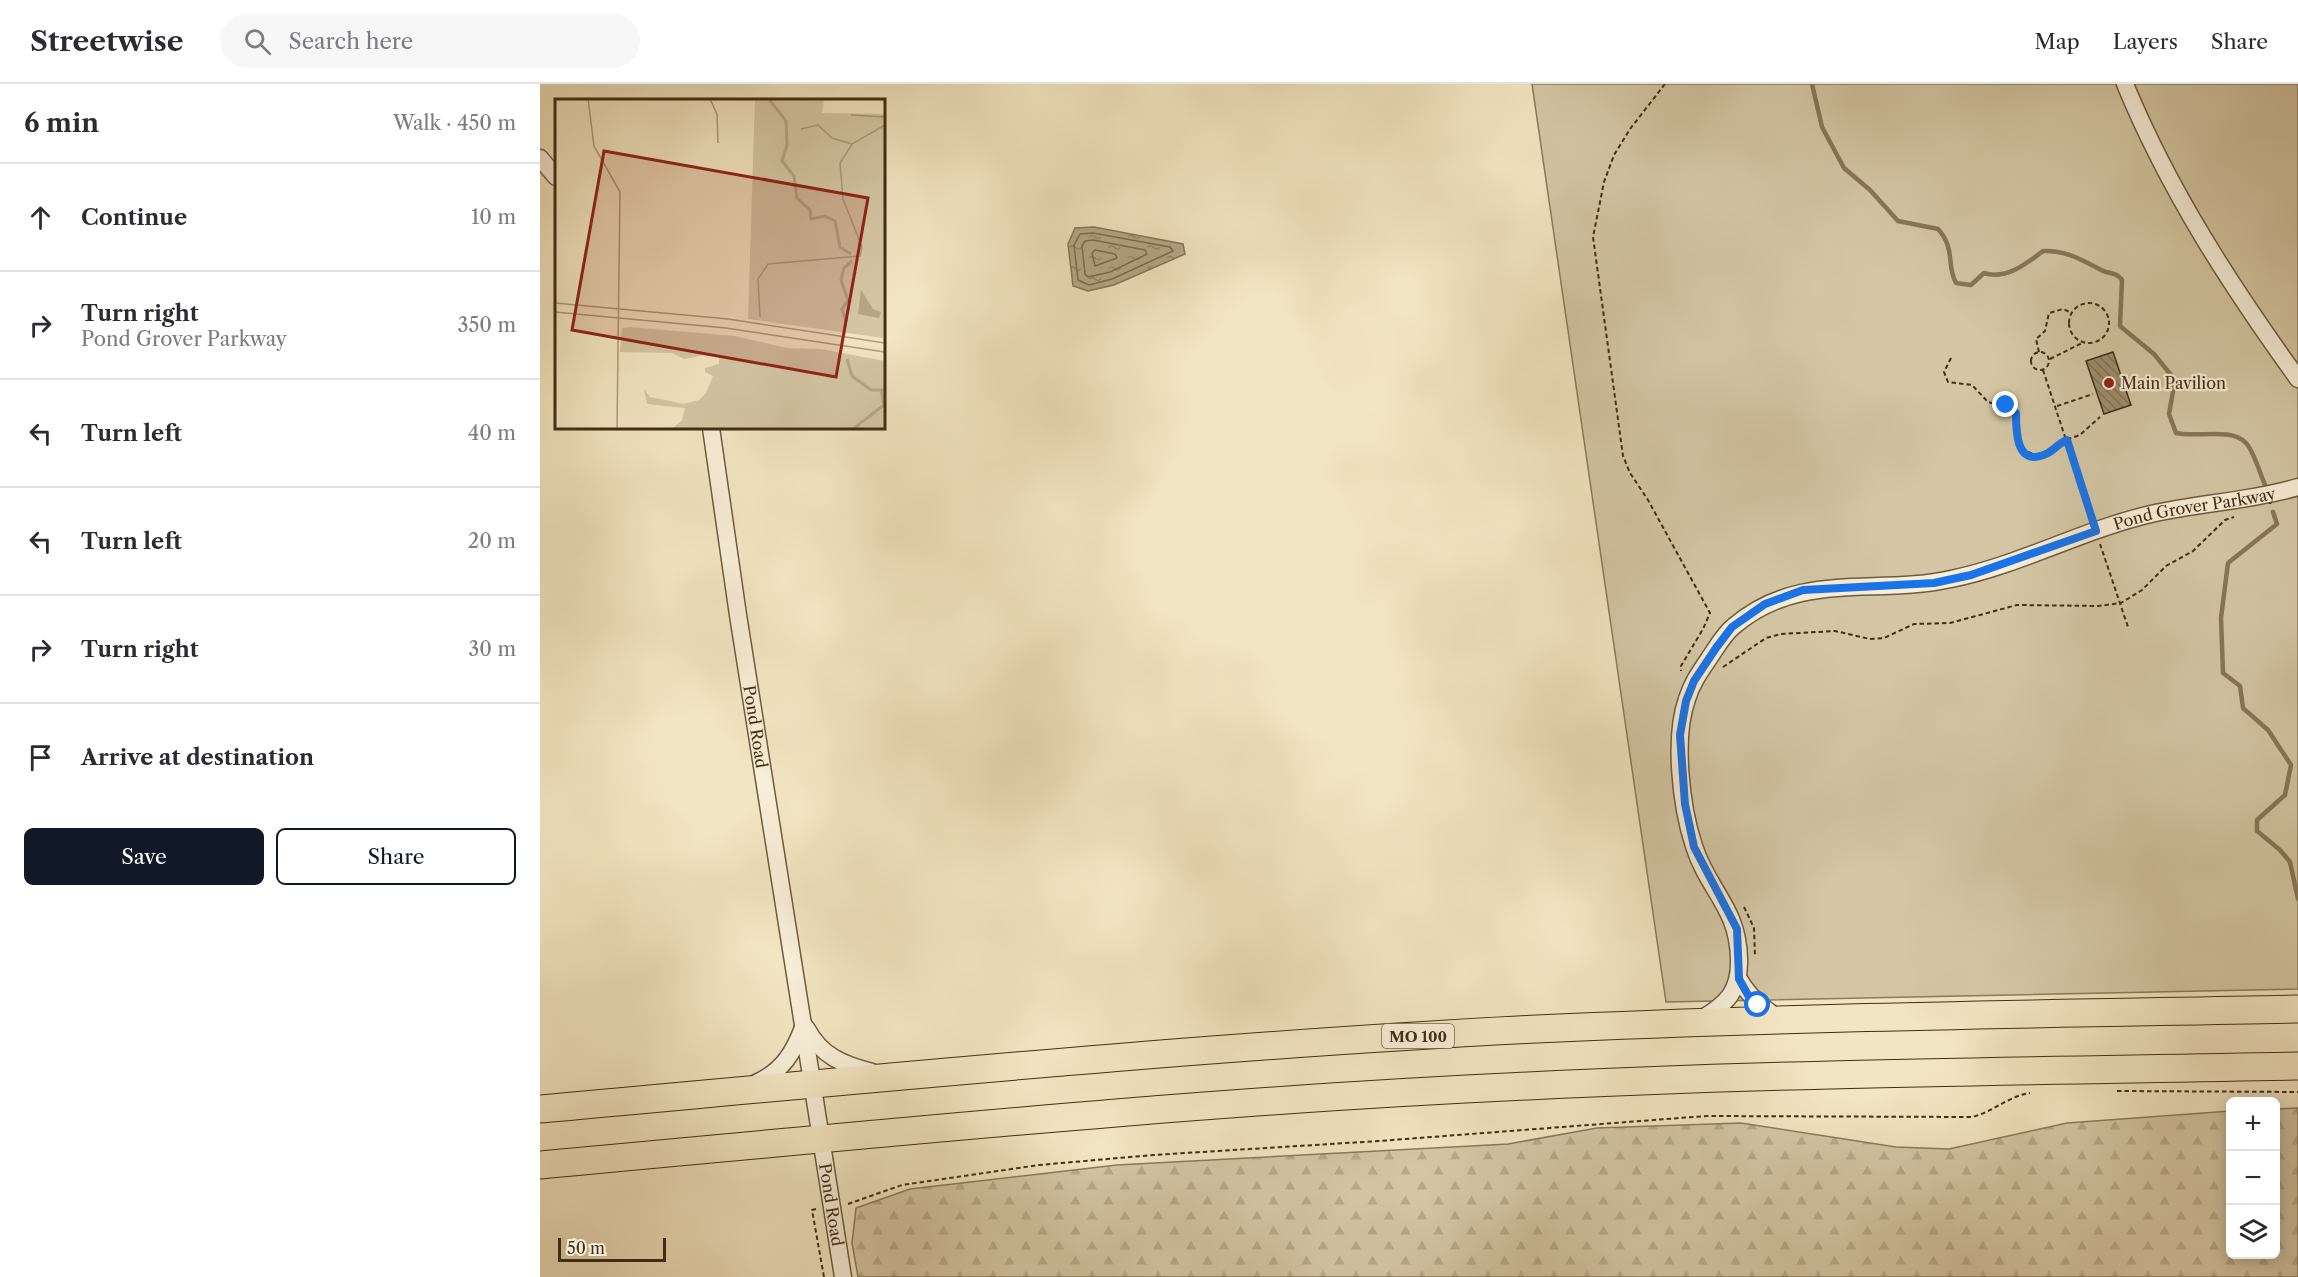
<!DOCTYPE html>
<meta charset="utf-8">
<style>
body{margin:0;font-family:"Libre Caslon Text",serif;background:#f7f7f7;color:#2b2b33}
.controls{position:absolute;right:18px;bottom:18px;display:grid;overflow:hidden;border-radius:9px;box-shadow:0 3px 15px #0003}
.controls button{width:54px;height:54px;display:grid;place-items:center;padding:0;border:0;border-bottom:2px solid #e1e1e2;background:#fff;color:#2b2b33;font:30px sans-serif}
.scale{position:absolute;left:18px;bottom:15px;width:108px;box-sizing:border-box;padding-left:6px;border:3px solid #422d14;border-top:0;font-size:16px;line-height:21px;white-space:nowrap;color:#422d14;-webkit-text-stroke:4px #f7eed7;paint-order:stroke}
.stop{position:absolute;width:18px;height:18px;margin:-14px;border:4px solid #1a73e8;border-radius:50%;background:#fff}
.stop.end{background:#1a73e8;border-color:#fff;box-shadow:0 2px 6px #0008}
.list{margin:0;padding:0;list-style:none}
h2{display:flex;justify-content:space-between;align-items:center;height:78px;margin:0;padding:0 24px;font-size:26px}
h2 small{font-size:20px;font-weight:400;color:#7c7c81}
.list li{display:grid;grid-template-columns:39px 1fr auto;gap:18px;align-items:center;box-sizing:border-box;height:108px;padding:0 24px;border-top:2px solid #e1e1e2}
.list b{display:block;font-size:22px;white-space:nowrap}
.list p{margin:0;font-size:20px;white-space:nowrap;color:#7c7c81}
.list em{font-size:20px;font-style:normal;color:#7c7c81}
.actions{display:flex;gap:12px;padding:18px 24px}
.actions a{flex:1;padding:14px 0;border:2px solid #111827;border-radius:9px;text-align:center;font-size:21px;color:#111827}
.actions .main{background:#111827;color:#fff}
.icon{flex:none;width:33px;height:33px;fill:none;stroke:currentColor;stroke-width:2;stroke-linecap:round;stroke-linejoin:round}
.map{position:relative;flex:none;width:1758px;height:1193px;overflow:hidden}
header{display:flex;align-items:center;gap:36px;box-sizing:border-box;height:84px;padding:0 30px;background:#fff;border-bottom:2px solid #e1e1e2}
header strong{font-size:28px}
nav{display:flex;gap:33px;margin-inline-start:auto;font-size:21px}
.search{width:420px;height:54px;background:#f7f7f7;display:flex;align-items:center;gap:15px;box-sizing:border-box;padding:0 21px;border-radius:33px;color:#7c7c81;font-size:22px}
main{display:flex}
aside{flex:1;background:#fff}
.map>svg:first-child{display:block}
.forest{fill:url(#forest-firs);stroke:#8b7a5c;stroke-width:1.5}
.green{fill:#d4c6a4;stroke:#8b7a5c;stroke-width:1.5}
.water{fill:url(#water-ripples);stroke:#887658;stroke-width:1.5}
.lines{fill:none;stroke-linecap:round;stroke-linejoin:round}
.shore{stroke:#7c6a4d;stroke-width:1.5}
.stream{stroke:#887658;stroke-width:4.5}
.building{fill:url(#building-back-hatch);stroke:#422d14;stroke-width:1.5}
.minor-casing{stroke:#6e5b3f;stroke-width:19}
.trunk-casing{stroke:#422d14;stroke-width:29}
.path{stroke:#422d14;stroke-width:2;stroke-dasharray:4.5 3;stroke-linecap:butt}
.minor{stroke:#f7eed7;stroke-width:16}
.trunk{stroke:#f2e5c1;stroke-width:27}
.route{stroke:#1a73e8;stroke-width:8}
.poi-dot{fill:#8f2418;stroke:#f7eed7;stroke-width:2}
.labels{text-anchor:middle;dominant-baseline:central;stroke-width:4.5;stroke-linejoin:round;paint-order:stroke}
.shield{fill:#f7eed7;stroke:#78674e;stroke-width:1.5}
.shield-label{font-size:15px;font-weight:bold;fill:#422d14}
.poi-label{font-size:16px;fill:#422d14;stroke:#f7eed7;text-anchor:start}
.street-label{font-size:16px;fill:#422d14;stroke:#f7eed7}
.inset-river{fill:none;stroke:#b6a686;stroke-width:3}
.inset-road{fill:none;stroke:#ac9b7c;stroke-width:1.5}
.view{fill:#8f2418;fill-opacity:0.15;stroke:#8f2418;stroke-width:3}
.inset-edge{fill:none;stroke:#422d14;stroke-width:3}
</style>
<header>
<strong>Streetwise</strong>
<div class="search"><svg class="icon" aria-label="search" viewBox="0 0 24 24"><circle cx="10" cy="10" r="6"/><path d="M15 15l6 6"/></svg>Search here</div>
<nav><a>Map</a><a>Layers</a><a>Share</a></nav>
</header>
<main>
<aside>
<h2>6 min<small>Walk · 450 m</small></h2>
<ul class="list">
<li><svg class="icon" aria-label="ahead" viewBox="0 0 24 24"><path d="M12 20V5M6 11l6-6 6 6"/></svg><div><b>Continue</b></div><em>10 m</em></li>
<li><svg class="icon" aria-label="right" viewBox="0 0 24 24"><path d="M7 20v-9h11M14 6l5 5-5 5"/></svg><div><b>Turn right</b><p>Pond Grover Parkway</p></div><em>350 m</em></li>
<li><svg class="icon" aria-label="left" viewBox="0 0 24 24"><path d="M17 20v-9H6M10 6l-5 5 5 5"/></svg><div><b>Turn left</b></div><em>40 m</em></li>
<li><svg class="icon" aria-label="left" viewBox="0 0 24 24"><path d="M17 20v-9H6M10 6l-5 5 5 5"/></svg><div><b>Turn left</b></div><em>20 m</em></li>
<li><svg class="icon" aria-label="right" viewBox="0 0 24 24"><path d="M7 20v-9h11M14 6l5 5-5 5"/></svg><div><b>Turn right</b></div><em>30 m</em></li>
<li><svg class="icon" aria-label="arrive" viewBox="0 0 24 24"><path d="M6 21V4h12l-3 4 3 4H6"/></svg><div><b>Arrive at destination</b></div></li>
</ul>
<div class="actions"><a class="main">Save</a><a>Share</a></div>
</aside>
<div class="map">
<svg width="1758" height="1193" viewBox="0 0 1758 1193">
<defs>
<pattern id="forest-firs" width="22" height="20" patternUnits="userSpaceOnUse" patternTransform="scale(1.5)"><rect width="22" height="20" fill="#d4c6a4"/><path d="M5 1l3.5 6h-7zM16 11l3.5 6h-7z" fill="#b7aa8c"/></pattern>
<pattern id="water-ripples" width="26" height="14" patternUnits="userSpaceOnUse" patternTransform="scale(1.5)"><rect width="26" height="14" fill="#b6a686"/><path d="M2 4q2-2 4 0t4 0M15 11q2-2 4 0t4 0" fill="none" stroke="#96886c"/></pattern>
<pattern id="building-back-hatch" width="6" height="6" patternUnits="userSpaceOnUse" patternTransform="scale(1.5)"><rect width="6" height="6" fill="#9e8d6e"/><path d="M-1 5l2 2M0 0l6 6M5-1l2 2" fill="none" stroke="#827459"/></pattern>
</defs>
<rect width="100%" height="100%" fill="#f2e5c1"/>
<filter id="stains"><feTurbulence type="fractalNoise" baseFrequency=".00333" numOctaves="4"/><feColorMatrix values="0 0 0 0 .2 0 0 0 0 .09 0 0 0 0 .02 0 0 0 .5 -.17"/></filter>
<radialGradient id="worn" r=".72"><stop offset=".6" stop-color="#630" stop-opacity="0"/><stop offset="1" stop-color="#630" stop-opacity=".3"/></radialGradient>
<path class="forest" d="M1758 1024V1193H318L312 1159 316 1124 370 1105 577 1081 968 1060 1057 1044 1201 1039 1356 1063 1409 1065 1527 1039 1690 1027V1170H1736V1025Z"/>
<path class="green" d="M992 0H1758V905L1126 918Z"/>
<path class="water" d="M554 143 643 160 645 170 574 201 548 207 533 202 528 160 535 144Z"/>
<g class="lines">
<path class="shore" d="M553 149 630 163 633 167 572 195 549 201 538 196 534 161 540 150Z
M553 156 605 166 607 170 570 188 548 193 545 190 542 162 545 157Z
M555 166 575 170 577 174 555 182 552 169Z"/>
<path class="stream" d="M1272 0 1282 43 1304 84 1330 106 1358 137 1398 145C1416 165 1406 181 1416 199L1431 201 1444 189C1466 196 1486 180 1503 167 1526 166 1542 176 1561 186 1570 191 1575 187 1582 196L1580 242 1614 270 1635 296 1629 330 1636 349C1656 354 1691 343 1706 359 1714 367 1721 393 1726 403
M1733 428 1737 440 1688 479 1681 534 1683 589 1700 602 1703 624 1728 646 1751 681 1745 711 1717 736V747L1740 766 1750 778 1758 815"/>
</g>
<path class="building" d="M1573 268 1591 321 1564 330 1546 277Z"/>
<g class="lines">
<g class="minor-casing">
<g id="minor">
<path d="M1585 0C1629 107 1691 202 1758 295"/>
<path d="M0 74 16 93"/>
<path id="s1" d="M171 344 198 531 303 1193"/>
<path d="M1199 895C1210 914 1223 924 1241 936"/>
<path id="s2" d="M1161 935C1187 920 1200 907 1199 875 1198 823 1168 807 1154 762 1141 723 1133 654 1147 615 1152 598 1162 585 1172 570 1178 561 1185 549 1194 542 1260 486 1334 512 1411 495 1480 481 1542 446 1611 430 1660 419 1710 417 1758 403"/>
<path d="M267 945C281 972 304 981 332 988"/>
<path d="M216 999C243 987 254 968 264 941"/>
</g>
</g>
<g class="trunk-casing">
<path id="trunk" d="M0 1025C332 995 664 962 997 945 1250 933 1504 930 1758 925
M0 1081C329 1051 658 1017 988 1002 1245 989 1501 987 1758 982"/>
</g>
<path class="path" d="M1125 0 1090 45 1074 71 1064 98 1053 153 1083 372 1090 389 1108 416 1170 529 1163 545 1141 582V587
M1529 239a20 20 0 1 1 40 0a20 20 0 1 1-40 0Z
M1491 277a9 9 0 1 1 18 0a9 9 0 1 1-18 0Z
M1499 268 1496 255 1505 247 1509 229 1523 225 1532 229
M1411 274 1404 288 1408 298 1432 301 1448 318 1474 325 1479 364 1498 372 1511 367 1520 358 1540 351 1560 333
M1510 275 1542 259
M1503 286 1551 432
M1517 322 1553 310
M1560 460 1588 543
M1183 583 1226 554 1241 550 1295 547 1330 555 1344 554 1374 540 1410 539 1477 521 1558 522 1581 519 1602 506 1626 482 1653 467 1685 436 1694 433
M1204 823 1214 844 1215 872
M1577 1007 1758 1008
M308 1120 362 1101 499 1081 613 1071 839 1057 1166 1032 1431 1033C1452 1029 1468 1012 1490 1009
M276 1125 272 1126 284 1193"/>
<use href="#minor" class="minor"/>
<use href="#trunk" class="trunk"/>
</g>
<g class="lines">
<path class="route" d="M1218 921 1208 911 1199 895 1197 845 1154 763 1145 720 1140 651 1146 617 1154 597 1176 564 1192 543 1225 520 1263 506 1394 499 1431 491 1556 447 1527 356C1519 359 1515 365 1508 369 1476 385 1476 348 1476 329L1466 321"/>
</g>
<circle class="poi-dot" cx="1569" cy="299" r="6"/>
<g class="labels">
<rect class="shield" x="842" y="940" width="72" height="24" rx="4.5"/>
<g class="shield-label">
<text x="878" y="952">MO 100</text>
</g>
<g class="poi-label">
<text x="1581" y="299">Main Pavilion</text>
</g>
<g class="street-label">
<text stroke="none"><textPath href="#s2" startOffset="916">Pond Grover Parkway</textPath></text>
<text stroke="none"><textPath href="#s1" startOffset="302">Pond Road</textPath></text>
<text stroke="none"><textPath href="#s1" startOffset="786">Pond Road</textPath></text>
</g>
</g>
<g transform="translate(15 15)">
<rect width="330" height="330" fill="#f2e5c1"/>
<path d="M75 228 180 237 232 249 266 250 330 262V330H117L127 321 130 309 92 305 89 290 95 298 128 305 144 301 151 294 158 277 150 273V269L164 265V258L149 256 129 260 117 254 65 253 67 229Z" fill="#d4c6a4"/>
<path d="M200 0H269L267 14 330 15 328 239 193 220Z" fill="#d4c6a4"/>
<path d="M306 191 318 210 326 213 324 219 303 215Z" fill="#b6a686"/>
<path class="inset-river" d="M214 0 231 22 232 46 227 62 239 77 242 99 255 111 256 120 270 117 280 122 285 148 296 155M291 223 287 210 293 201 286 181 289 169 297 162M292 260 297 277 316 291H330M298 330 329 306 326 290"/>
<path class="inset-road" d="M33 0 39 47 65 93 62 330M155 0 162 15 163 44M296 16 330 18M246 30 263 26 277 39 297 45M0 204 173 220 330 244M0 213 171 229 330 253M205 218 203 180 213 165 305 157 307 148 288 100 285 64 297 45 330 26"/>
<path class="view" d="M49 52 313 99 281 278 17 231Z"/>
<rect width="330" height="330" class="inset-edge"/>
</g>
<rect width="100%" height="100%" filter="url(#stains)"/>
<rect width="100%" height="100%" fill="url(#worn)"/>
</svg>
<div class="controls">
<button>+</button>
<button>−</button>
<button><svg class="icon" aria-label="layers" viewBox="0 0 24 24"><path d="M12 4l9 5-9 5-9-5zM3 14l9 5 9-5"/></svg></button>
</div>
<div class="scale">50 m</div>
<div class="stop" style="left:1218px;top:921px"></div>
<div class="stop end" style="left:1466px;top:321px"></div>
</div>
</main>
